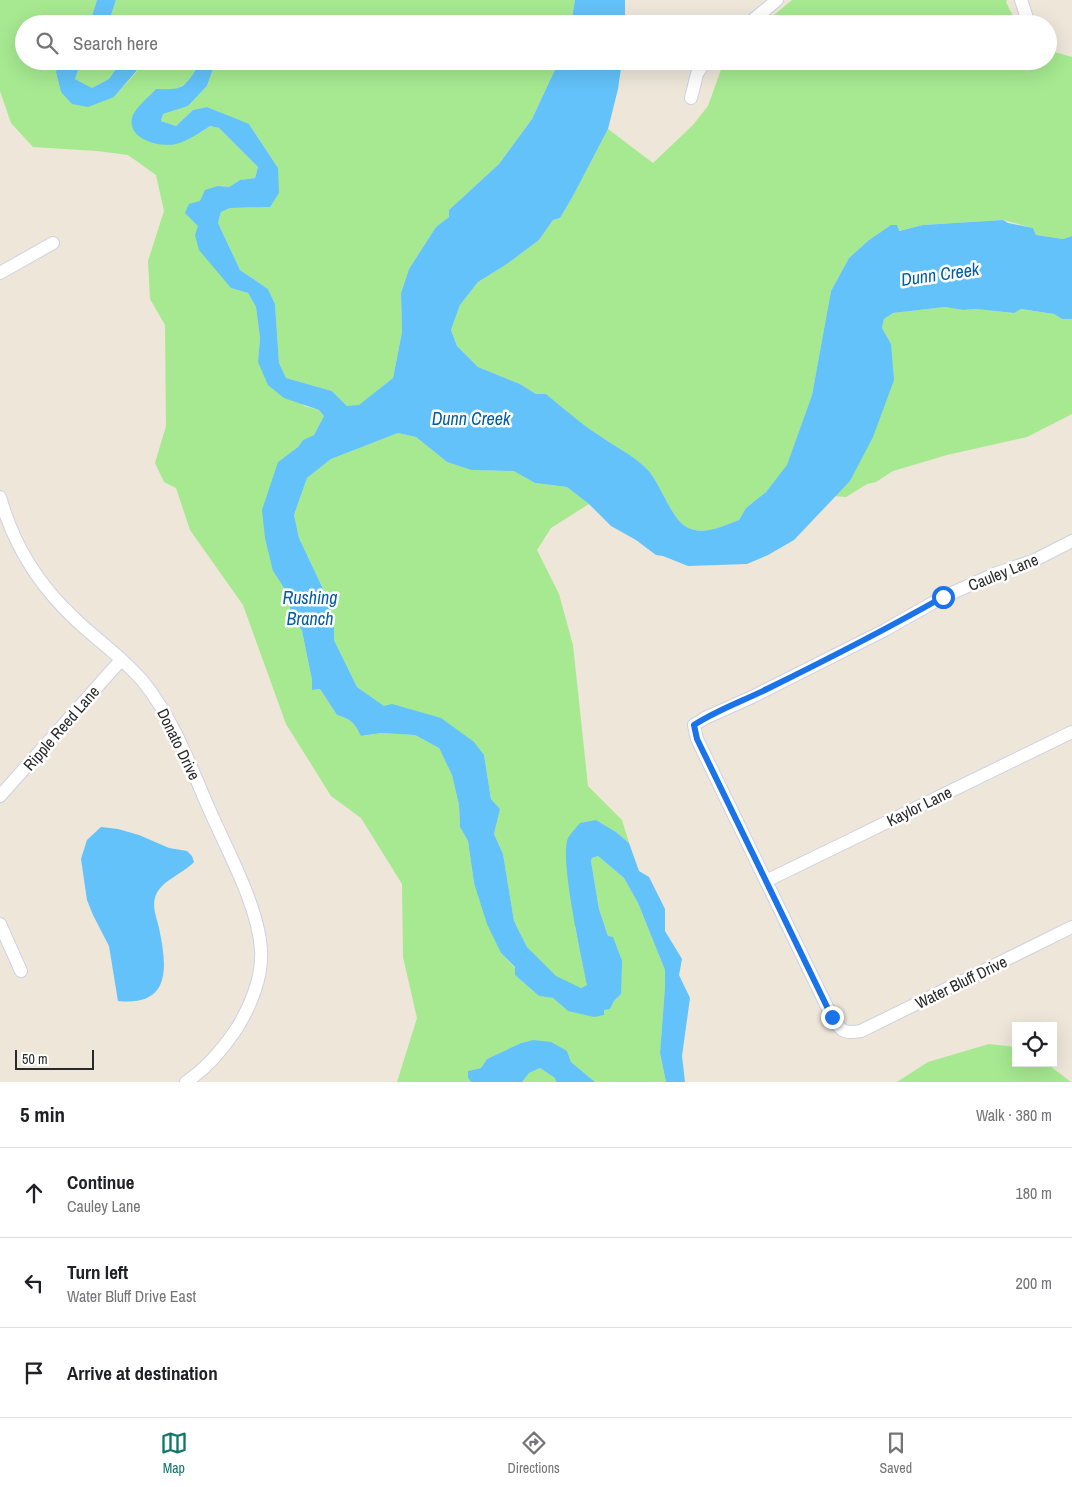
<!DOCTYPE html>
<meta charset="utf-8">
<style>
body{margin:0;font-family:"Archivo Narrow",sans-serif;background:#f6f6f6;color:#202124}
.controls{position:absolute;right:15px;bottom:15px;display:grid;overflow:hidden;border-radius:0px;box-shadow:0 5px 20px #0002}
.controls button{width:45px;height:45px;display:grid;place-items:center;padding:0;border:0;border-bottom:1px solid #e0e0e0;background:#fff;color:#202124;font:25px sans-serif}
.scale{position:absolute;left:15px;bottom:12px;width:79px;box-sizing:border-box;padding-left:5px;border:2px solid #292929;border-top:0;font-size:14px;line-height:18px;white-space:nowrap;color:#292929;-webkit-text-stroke:4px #fff;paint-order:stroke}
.stop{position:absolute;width:15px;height:15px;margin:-11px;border:4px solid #1a73e8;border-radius:50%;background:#fff}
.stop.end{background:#1a73e8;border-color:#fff;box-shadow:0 1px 5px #0008}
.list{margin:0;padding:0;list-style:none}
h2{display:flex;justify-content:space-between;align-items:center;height:65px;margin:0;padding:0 20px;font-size:21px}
h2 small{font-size:16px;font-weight:400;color:#757577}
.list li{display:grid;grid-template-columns:32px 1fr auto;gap:15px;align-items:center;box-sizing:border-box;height:90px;padding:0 20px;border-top:1px solid #e0e0e0}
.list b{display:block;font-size:19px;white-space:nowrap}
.list p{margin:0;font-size:16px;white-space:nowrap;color:#757577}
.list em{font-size:16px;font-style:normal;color:#757577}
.icon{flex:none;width:28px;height:28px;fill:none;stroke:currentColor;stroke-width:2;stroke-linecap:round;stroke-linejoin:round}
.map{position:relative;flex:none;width:1072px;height:1082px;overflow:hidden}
.search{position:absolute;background:#fff;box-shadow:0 5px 20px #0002;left:15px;right:15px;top:15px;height:55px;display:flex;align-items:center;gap:12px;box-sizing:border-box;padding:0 18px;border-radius:28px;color:#757577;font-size:19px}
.sheet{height:335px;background:#fff}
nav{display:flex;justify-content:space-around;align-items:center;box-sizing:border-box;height:70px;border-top:1px solid #e0e0e0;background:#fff;font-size:14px;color:#757577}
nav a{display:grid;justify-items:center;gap:2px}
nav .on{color:#0f766e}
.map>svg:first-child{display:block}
.green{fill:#a6e990}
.water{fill:#62c2f9}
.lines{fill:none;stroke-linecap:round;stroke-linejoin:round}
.street-casing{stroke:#ced0e4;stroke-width:14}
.street{stroke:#fff;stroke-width:12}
.route{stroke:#1a73e8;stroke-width:6}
.labels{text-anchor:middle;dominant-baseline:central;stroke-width:5;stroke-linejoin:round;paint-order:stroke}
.street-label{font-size:16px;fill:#292929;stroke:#fff}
.water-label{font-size:18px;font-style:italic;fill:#025da5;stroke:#fff}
</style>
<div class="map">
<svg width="1072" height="1082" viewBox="0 0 1072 1082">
<rect width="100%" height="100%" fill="#ede6d9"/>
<path class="green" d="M0 0H97L92 16 85 24H24V61H59L56 72 61 92 114 97 139 69 153 61H197L198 66 188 82 134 114 175 144 203 131 210 126 219 128 258 167 255 178 240 180 229 187 218 186 198 226 231 288 248 293 256 307 260 338 258 362 304 406 319 410 324 416 314 435 303 440 298 447 278 462 273 571 290 597V612L302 631 312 680V690L320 689 337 715C351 719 355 723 362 736L381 733 415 735 439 748 452 775 459 805 460 827 468 841 474 883 501 953 515 968V975L539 996 553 998 568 1011 610 1009 614 1001 621 994 608 936 599 909 591 861 592 858 598 856 624 878 638 903 665 970V987L660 1053 666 1082H595L571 1062 567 1051 533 1040 521 1043 487 1059 481 1068 468 1071V1078L471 1082H397L417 1018 403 957 402 884 361 818 331 796 286 724 243 605 190 530 176 488 164 482 155 463 166 426 165 325 150 299 148 261 164 211 156 175 128 155 97 151 33 147 11 123 0 91Z
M116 0H575L571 24H108Z
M792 0H1007L1006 2 1017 24H763Z
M1048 50 1072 57V236L1063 239 1036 235 1033 228 1003 220 923 225 898 231 891 225 869 240 849 258 831 291 812 395 787 466 766 492 746 508 739 520C722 526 702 537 685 526 670 516 661 484 647 469 632 454 614 446 597 434 580 424 562 407 546 394H536L520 384 478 367 457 346 451 330 460 305 478 282 507 264 539 240 553 220 560 218 573 196 608 129 653 163 693 125 708 106 724 61H1048Z
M83 61H123L120 63 109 79 92 88 75 79 80 64Z
M211 61H559L532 119 499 164 449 210V217L436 227 409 269 401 293 402 332 393 378 359 406H347L332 391 286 378 279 363 275 304 268 289 240 270 218 223 221 212 230 208 270 207 278 168 250 125 207 107 193 110 176 126 161 121 163 114 188 106 207 86 214 66Z
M945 307 963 310 976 309 1014 313 1020 309 1054 314 1062 319H1072V414L1027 437 947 455 893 471 876 482 867 484 846 497 834 496 850 481 891 344 882 328 884 319 893 313Z
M398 433 416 437 447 462 471 470 515 471 535 483 567 487 589 504 551 528 537 550 559 594 573 645 588 786 622 820 629 843 616 832 596 820 575 927 587 985 581 988 556 977 527 947 514 921 503 854 494 834 500 809 491 799 484 755 384 706 357 687 334 640V618L324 591 299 538 294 515 307 478 331 459Z
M989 1044 1016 1047V1063H1046L1071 1082H897L928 1062Z
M540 1068 555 1078 556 1082H522L528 1073Z"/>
<path class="water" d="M97 0H116L108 24H85L92 16Z
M575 0H625V24H571Z
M59 61H83L80 64 75 79 92 88 109 79 120 63 123 61H153L138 69 114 97 88 107 72 104 61 92 56 72Z
M197 61H211L214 66 207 86 188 106 163 114 161 121 176 126 193 110 207 107 249 124 278 168 279 193 270 207 230 208 221 212 218 223 240 270 268 289 275 304 279 363 286 378 332 391 347 406 359 405 393 378 402 332 401 293 409 269 436 227 449 217V210L499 164 532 119 559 61H622L618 89 608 129 573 196 560 218 553 220 539 240 507 264 478 282 460 305 451 330 457 346 478 367 520 384 536 394H546C562 407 580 423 597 434 614 446 632 454 647 469 661 484 670 516 685 526 702 537 722 526 739 520L746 508 766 492 787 465 812 395 831 291 849 258 869 240 891 225H897L899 231 923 225 1003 220 1008 223 1033 228 1036 235 1063 239 1072 236V319H1062L1054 314 1021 309 1014 313 976 309 963 310 945 307 893 313 884 319 882 328 891 344 894 380 873 437 850 481 794 540 768 555 747 564 688 566 663 556 656 555 636 540 611 526 589 504 567 487 535 483 514 471 471 470 447 462 416 437 398 433 331 459 307 478 294 515 299 538 324 591 334 618V640L357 687 384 706 392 704 441 718 474 742 484 755 491 799 500 809 494 834 503 854 514 921 527 947 556 976 581 988 587 985C582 959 559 858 568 838 571 833 576 828 580 823L596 820 616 832 629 843 639 871 649 877 665 909V931L682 959 679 975 690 998 682 1056 685 1082H666L660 1053 665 987V970L638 903 624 878 598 856 592 858 591 861 599 909 608 936 613 937 622 961 621 994 614 1001 610 1009 604 1010V1015L594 1017 568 1011 553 998 539 996 515 975V967L501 953 487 924 474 883 468 841 460 827 459 805 452 775 439 748 415 735 381 733 361 736C355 723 351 719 337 715L320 689 312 690V680L302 631 290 612V597L273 571 265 538 262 510 278 462 298 447 303 440 314 435 324 416 319 410 284 398 268 385 258 362 260 338 256 307 248 293 231 288 199 250 195 235 198 226 185 213 189 204 200 201 205 190 218 186 229 187 240 180 255 178 258 167 219 128 210 126C200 133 187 141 176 144 159 148 124 138 133 115 137 106 149 97 156 89 182 90 184 89 198 66Z
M101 827 118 829 139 835 169 848 187 851 192 856 194 862C183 874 159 881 155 898 152 907 157 919 159 928 167 966 172 1007 118 1001L109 946 93 915 87 900 81 859 87 840Z
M533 1040 551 1042 567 1051 571 1062 595 1082H556L555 1078 540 1068 529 1073 522 1082H471L468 1078V1071L481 1068 487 1059 521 1043Z"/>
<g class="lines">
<g class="street-casing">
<path id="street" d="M1021 0 1029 24
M748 24 777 0
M691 98 697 74 705 61
M0 273 53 243
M0 497C14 546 38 585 76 620 98 641 126 660 145 684 175 722 191 768 210 811 228 852 258 906 261 949 263 977 250 1008 235 1031 222 1050 206 1069 186 1082
M1072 541 1035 560 997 573 943 597 885 630 752 697 705 718 694 725 697 739 832 1017C841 1031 843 1034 861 1031L1072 927
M0 796 121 660
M766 881 1072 732
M0 924 21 971"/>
</g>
<use href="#street" class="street"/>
</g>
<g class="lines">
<path class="route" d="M832 1017 697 739 694 725C717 710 743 701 767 689 826 660 885 630 943 597"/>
</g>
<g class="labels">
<g class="street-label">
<text transform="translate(1003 572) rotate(-22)">Cauley Lane</text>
<text transform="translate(61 728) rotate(-49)">Ripple Reed Lane</text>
<text transform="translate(179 744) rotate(64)">Donato Drive</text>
<text transform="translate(919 806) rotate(-26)">Kaylor Lane</text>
<text transform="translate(961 982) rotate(-26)">Water Bluff Drive</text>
</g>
<g class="water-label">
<text transform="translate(940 274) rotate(-8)">Dunn Creek</text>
<text x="471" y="418">Dunn Creek</text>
<text x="310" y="597">Rushing<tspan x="310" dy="21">Branch</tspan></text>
</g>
</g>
</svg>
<div class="controls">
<button><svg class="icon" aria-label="locate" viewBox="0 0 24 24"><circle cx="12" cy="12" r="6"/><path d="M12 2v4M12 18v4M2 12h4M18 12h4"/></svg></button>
</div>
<div class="scale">50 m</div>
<div class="stop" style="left:943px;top:597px"></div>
<div class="stop end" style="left:832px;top:1017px"></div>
<div class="search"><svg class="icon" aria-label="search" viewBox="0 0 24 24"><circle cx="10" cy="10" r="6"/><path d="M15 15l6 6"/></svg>Search here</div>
</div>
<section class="sheet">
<h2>5 min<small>Walk · 380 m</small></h2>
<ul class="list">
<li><svg class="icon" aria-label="ahead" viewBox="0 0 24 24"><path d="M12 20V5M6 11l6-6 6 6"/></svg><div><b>Continue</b><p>Cauley Lane</p></div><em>180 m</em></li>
<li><svg class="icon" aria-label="left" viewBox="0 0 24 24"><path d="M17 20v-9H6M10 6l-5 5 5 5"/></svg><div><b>Turn left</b><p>Water Bluff Drive East</p></div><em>200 m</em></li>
<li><svg class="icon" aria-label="arrive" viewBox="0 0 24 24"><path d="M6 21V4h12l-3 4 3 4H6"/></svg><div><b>Arrive at destination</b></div></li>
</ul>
</section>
<nav>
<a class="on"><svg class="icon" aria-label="map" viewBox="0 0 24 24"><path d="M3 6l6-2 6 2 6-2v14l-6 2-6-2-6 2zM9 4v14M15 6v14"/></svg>Map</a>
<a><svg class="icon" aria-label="directions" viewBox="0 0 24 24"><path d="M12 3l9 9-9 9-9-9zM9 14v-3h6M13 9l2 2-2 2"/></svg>Directions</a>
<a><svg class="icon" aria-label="saved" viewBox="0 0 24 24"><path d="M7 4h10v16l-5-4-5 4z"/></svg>Saved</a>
</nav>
